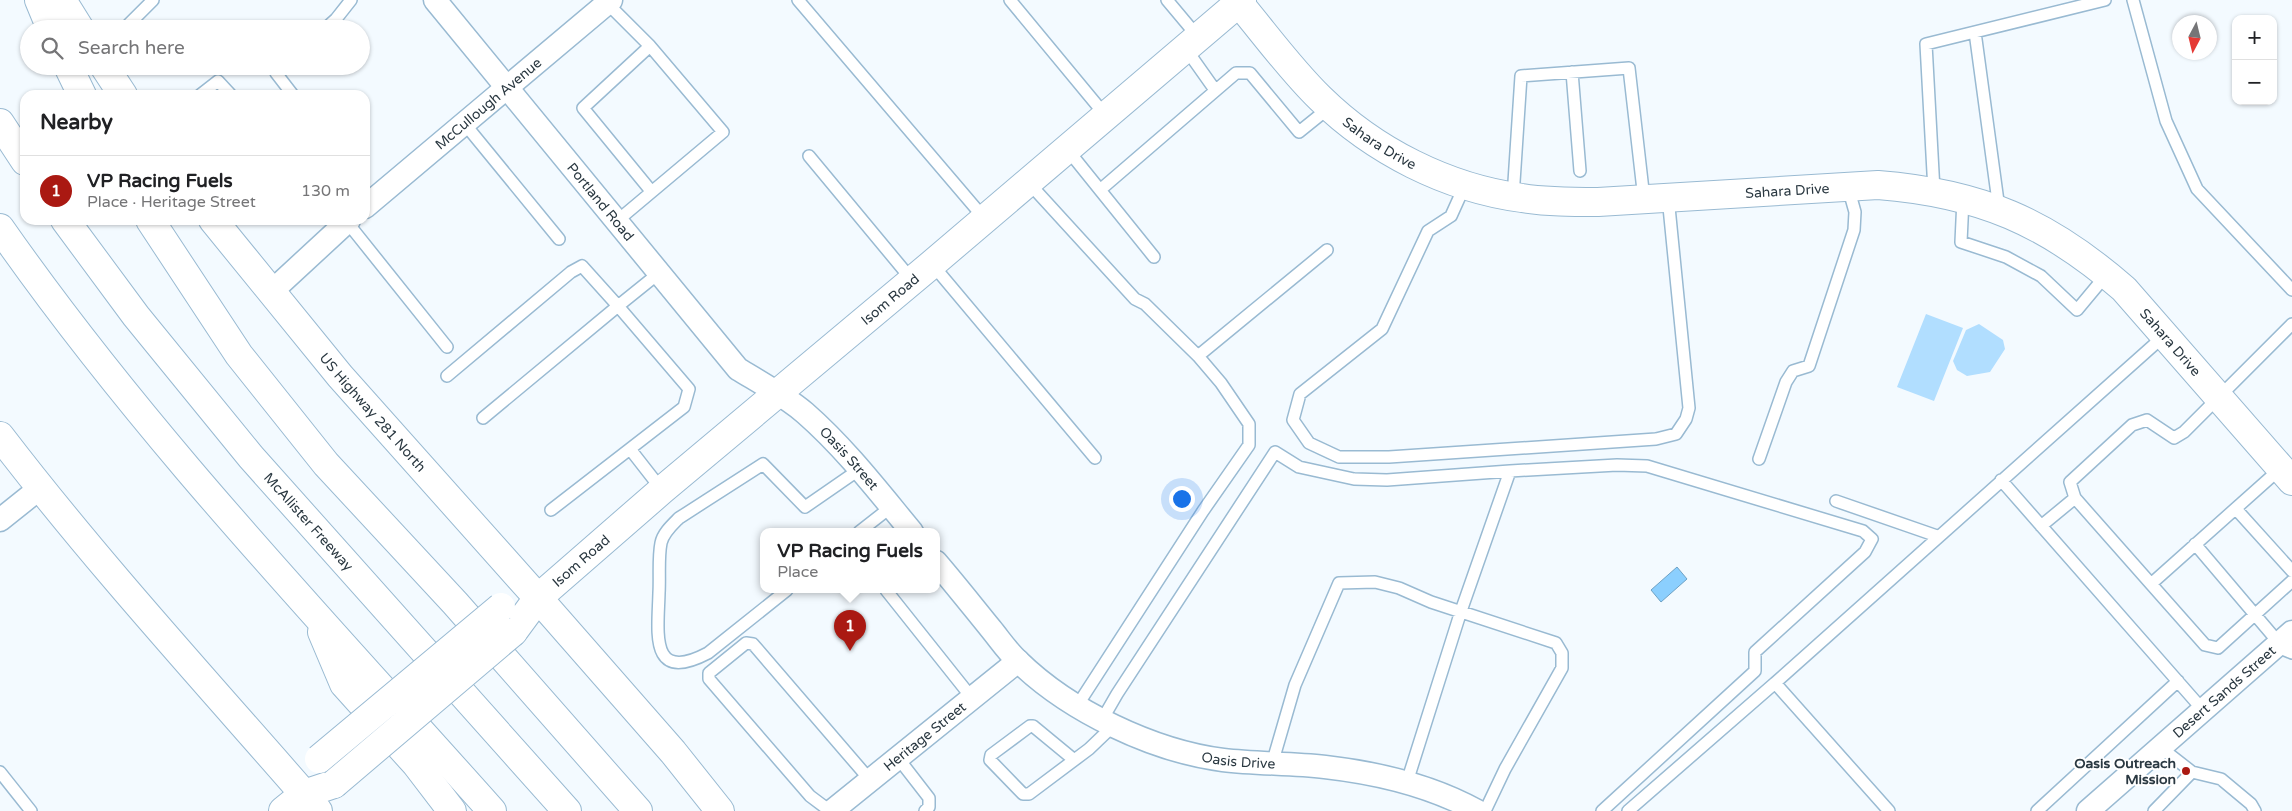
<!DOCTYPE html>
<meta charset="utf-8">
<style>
body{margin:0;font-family:"Varela Round",sans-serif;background:#f2f2f2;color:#202124}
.controls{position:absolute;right:15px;top:15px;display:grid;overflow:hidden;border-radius:10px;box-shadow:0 1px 4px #0004}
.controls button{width:45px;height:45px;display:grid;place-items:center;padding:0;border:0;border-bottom:1px solid #e0e0e0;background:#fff;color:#202124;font:25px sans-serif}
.compass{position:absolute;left:2172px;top:15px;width:45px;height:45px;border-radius:50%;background:#fff;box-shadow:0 1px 4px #0004;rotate:187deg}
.you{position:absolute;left:1181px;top:498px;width:18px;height:18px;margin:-12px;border:4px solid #fff;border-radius:50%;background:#1a73e8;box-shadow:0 0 0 8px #1a73e833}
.badge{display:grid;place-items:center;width:32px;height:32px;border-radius:50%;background:#aa1912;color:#fff;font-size:16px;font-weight:700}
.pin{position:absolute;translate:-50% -41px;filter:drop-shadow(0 1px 2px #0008)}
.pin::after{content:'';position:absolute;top:26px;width:18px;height:15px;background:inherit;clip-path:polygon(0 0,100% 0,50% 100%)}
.popup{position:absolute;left:760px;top:528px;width:180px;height:65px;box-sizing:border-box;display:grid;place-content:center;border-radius:10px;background:#fff;filter:drop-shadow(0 1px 4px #0005);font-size:16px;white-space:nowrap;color:#757577}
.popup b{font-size:19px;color:#202124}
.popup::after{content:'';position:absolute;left:50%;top:100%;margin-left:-10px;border:10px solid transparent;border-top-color:#fff}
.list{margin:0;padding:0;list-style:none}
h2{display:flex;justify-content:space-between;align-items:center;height:65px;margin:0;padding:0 20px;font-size:21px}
h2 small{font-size:16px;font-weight:400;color:#757577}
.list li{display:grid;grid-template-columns:32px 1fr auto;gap:15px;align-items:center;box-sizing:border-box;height:70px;padding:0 20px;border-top:1px solid #e0e0e0}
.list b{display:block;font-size:19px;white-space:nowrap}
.list p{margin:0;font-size:16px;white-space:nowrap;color:#757577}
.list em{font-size:16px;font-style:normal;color:#757577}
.icon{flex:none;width:28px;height:28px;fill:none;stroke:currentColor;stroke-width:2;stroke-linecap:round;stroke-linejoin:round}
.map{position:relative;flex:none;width:2292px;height:811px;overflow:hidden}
.search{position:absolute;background:#fff;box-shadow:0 1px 4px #0004;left:20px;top:20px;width:350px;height:55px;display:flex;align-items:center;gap:12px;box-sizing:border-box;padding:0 18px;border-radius:28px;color:#757577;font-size:19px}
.panel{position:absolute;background:#fff;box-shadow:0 1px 4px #0004;left:20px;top:90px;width:350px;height:135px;border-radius:15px}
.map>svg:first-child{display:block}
.green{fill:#b1deff}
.water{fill:#8bcffe;stroke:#6ea2c5}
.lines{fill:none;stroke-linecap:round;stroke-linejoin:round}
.service-casing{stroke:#99bad2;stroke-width:14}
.minor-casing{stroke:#99bad2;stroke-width:25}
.tertiary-casing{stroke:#99bad2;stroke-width:30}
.secondary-casing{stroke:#99bad2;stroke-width:30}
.motorway-casing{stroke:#99bad2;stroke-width:30}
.service{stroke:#fff;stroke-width:11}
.minor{stroke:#fff;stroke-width:22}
.tertiary{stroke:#fff;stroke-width:28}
.secondary{stroke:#fff;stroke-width:28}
.motorway{stroke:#fff;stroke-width:28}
.tertiary-bridge-casing{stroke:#99bad2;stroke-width:30;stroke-linecap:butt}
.tertiary-bridge{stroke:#fff;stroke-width:28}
.poi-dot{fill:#aa1912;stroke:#fff;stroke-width:2}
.labels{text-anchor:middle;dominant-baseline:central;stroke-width:4;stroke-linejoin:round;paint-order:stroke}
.street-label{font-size:14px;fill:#2a3841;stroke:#fff}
.poi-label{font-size:14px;font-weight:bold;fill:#2a3841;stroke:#fff;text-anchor:end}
</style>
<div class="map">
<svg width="2292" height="811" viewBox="0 0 2292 811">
<rect width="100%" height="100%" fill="#f3faff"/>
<path class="green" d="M1926 314 1963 328 1934 401 1897 387Z
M1979 324 2003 340 2005 349 1990 372 1967 376 1957 370 1953 361 1966 330Z"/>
<path class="water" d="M1677 567 1687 579 1661 602 1651 590Z"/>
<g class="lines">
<g class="service-casing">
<path id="service" d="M798 0 984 218
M1010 0 1106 116
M1167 0 1198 37
M2133 0 2166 121 2197 189 2292 290
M607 3 650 46 723 132 617 221
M124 29 153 0
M325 29 336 19 351 0
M1975 32 1999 209
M650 46 583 108 651 191
M1186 49 1215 90
M284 66 276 73 293 95
M1572 72 1580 171
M200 95 218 81 231 95
M464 123 559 239
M1067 149 1100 190 1236 73H1250L1299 132 1330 107
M809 156 912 280
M1028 182 1135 299 1145 304 1198 356 1221 383 1249 424V445L1203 511 1077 706
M1465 185 1451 216 1428 231 1382 329 1300 394 1293 420 1309 443 1339 457H1389L1656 439 1676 434 1686 419 1689 408 1668 197
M1100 190 1154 257
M1934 191 1926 44 2105 0
M1513 197 1521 76 1629 68 1644 199
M1963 199 1961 242 2006 257 2041 276 2077 310 2107 274
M347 222 447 347
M932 264 1095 458
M1198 356 1327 250
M447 376 571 272 582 266 618 306 483 418
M630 449 662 490
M1759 459 1786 382 1793 371 1809 366 1854 230 1855 212 1848 187
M2281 468 2151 584 2075 498 2070 482 2132 425 2147 420 2174 438 2184 432 2292 324
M1510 471 1617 465 1647 466 1863 531 1872 539 1865 552 1755 652V671L1602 811
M2001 480 2203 710
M1836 501 1937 536
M2236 509 2292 571
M551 510 684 407 689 389 618 306 659 273
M2041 526 2075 498
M859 532 891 507
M2195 544 2279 643
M2151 584 2205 645 2218 648 2292 581
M787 590 708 653C649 684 658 633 659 593 660 577 658 558 661 543 663 533 672 525 679 518L763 464 805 507 860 469
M886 590 972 698
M2275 646 2292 653
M1775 683 2165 335
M1102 720 1117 694 1275 452 1299 467 1354 479 1387 480 1510 471 1461 611 1407 782
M2160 747 2192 772 2221 779 2251 804 2255 811
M898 758 929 798V807L925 811
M1073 759 1033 726H1030L991 755 990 760 1023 794H1029L1089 749 1113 726
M1272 764 1295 685 1339 583 1375 582 1399 588 1431 602 1556 643 1562 653V668L1505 769 1485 811
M0 772 31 811
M830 811 810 796 709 679V673L746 643 753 644 870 780
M1628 811 1775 683 1889 811
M2037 811 2178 681
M2154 811 2192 772"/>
</g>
<g class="minor-casing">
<g id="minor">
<path id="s1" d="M435 0 738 369C761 383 785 396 805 413 845 448 878 491 912 532"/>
<path id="s2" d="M365 207 611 0"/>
<path d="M270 293 349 220"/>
<path d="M0 520 40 488"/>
<path id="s3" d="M936 562C955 584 973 607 991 629 1000 640 1008 652 1018 661 1069 711 1153 751 1223 760 1257 764 1291 763 1325 767 1378 773 1430 785 1477 811"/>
<path id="s4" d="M832 811 1018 661"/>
<path id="s5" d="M2088 811 2292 632"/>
</g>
</g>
<g class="tertiary-casing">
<g id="tertiary">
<path id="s6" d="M1239 3C1265 34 1291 70 1320 98 1374 151 1447 188 1522 198 1547 202 1572 202 1598 202L1878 185C1980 193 2047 222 2124 289L2292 481"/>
<path id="s7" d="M513 632 538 598 662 490 932 264 1242 0"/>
<path d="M283 811 304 794 334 784"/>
</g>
</g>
<g class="secondary-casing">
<g id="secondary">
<path d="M62 0 80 29"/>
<path d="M104 66 123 95"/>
<path id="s8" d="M213 220 340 376 538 598"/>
<path d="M0 436C95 560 201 676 304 794"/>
</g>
</g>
<g class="motorway-casing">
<g id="motorway">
<path d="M39 0 51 29"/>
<path d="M68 66 82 95"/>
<path d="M0 123 25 161"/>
<path id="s9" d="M65 220 136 316 251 457 567 811"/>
<path d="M150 220 239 355 326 464 455 603 638 811"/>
<path d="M0 228C146 437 323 621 492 811"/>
<path d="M538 598 673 752 720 811"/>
<path d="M322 632 344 684 416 764 452 811"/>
<path d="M304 794 318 811"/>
</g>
</g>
<use href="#service" class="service"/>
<use href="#minor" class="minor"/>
<use href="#tertiary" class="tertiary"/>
<use href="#secondary" class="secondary"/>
<use href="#motorway" class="motorway"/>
<g class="tertiary-bridge-casing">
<path id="tertiary-bridge" d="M319 759 501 607
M334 784 513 632"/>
</g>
<use href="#tertiary-bridge" class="tertiary-bridge"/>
</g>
<circle class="poi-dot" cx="2186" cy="771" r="5"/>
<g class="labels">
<g class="street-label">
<text stroke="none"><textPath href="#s2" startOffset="161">McCullough Avenue</textPath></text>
<text stroke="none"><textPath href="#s6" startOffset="200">Sahara Drive</textPath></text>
<text stroke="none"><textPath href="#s6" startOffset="620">Sahara Drive</textPath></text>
<text stroke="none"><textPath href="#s1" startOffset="261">Portland Road</textPath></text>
<text stroke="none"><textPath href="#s7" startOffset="504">Isom Road</textPath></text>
<text stroke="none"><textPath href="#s6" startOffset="1054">Sahara Drive</textPath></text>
<text stroke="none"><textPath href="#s8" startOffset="250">US Highway 281 North</textPath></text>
<text stroke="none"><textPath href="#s1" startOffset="621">Oasis Street</textPath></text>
<text stroke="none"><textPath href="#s9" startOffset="388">McAllister Freeway</textPath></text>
<text stroke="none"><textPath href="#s7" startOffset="99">Isom Road</textPath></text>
<text stroke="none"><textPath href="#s5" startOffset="181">Desert Sands Street</textPath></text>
<text stroke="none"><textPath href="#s4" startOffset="119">Heritage Street</textPath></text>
<text stroke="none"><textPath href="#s3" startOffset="375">Oasis Drive</textPath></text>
</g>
<g class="poi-label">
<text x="2176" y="763">Oasis Outreach<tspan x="2176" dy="16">Mission</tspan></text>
</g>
</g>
</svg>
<div class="controls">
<button>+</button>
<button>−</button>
</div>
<svg class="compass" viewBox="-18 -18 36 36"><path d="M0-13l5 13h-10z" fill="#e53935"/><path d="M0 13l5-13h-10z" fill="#757577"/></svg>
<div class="you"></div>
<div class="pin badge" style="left:850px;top:651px">1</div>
<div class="popup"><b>VP Racing Fuels</b>Place</div>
<div class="search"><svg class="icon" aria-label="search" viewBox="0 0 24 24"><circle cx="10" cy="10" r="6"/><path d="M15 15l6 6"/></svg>Search here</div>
<section class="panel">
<h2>Nearby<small></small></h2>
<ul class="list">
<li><span class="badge">1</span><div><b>VP Racing Fuels</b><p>Place · Heritage Street</p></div><em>130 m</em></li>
</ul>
</section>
</div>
